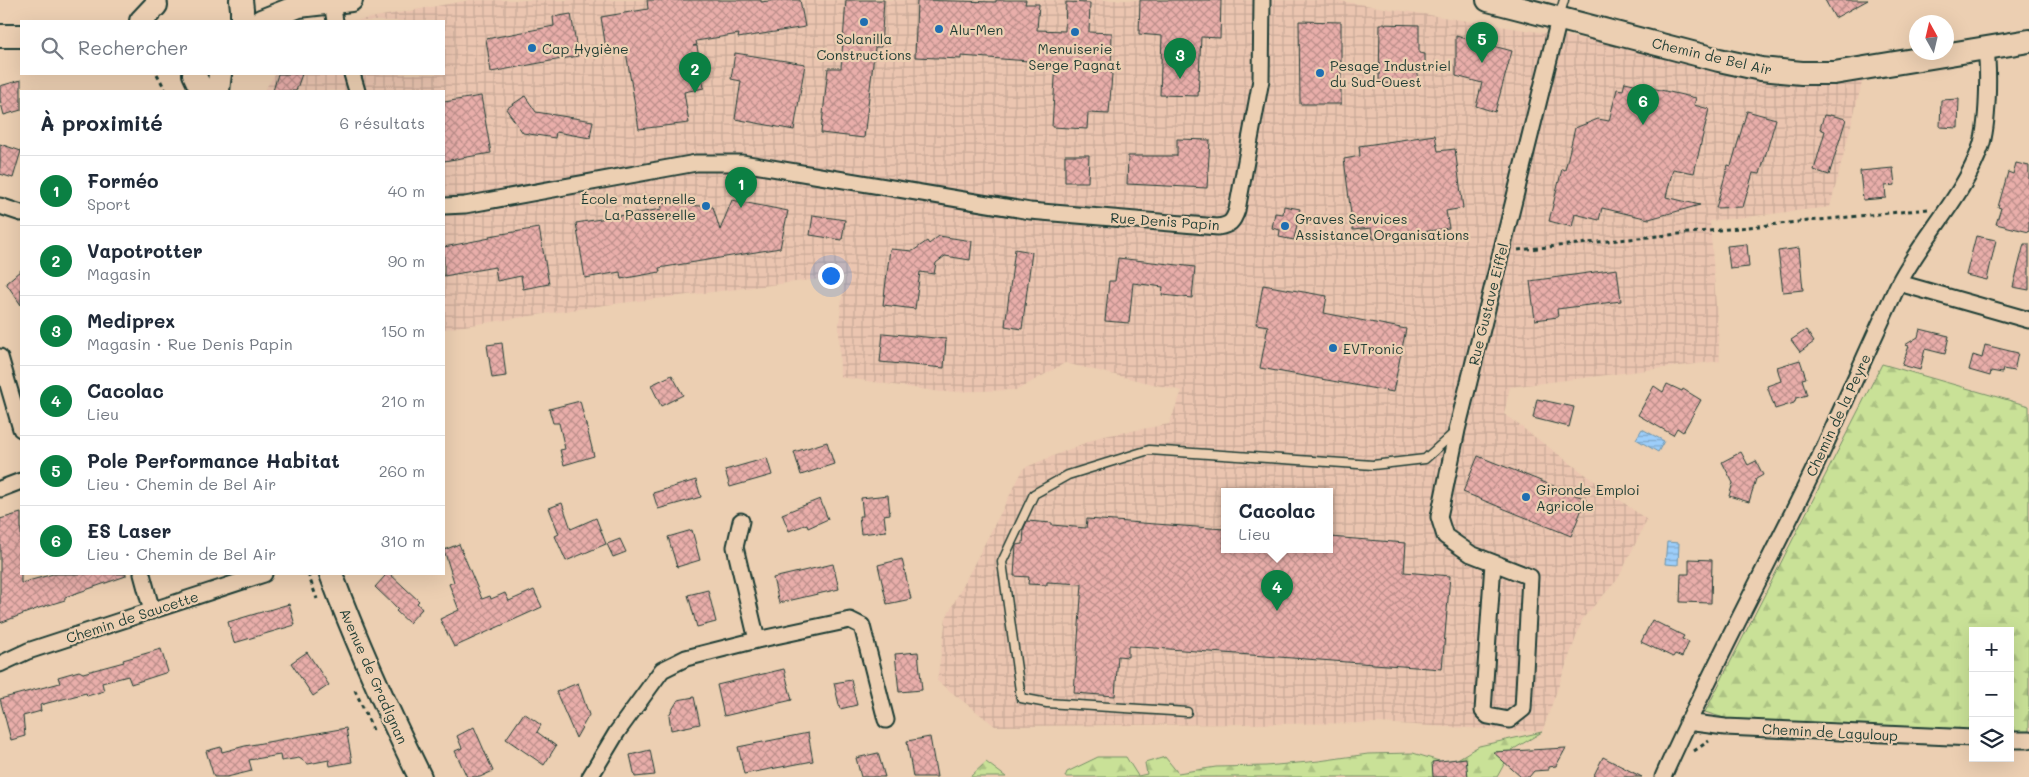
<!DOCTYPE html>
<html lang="fr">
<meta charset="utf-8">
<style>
body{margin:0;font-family:Mali,sans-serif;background:#f6f6f7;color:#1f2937}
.controls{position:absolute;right:15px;bottom:15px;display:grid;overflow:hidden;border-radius:0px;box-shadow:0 5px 20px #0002}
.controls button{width:45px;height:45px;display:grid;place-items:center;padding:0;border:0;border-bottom:1px solid #e0e1e3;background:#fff;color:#1f2937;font:25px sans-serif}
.compass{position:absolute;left:1909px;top:15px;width:45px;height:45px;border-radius:50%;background:#fff;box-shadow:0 5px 20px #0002;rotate:352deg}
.you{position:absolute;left:830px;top:275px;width:18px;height:18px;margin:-12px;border:4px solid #fff;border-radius:50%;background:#1a73e8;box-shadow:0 0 0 8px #1a73e833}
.badge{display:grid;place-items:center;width:32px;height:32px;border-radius:50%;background:#0b8043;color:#fff;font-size:16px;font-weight:700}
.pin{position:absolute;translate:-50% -41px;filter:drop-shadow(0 1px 2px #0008)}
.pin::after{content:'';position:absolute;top:26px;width:18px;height:15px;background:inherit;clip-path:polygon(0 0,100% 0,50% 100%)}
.popup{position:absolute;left:1221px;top:488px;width:112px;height:65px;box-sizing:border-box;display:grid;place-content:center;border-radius:0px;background:#fff;filter:drop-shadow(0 1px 4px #0005);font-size:16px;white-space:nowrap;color:#747a83}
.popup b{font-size:19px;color:#1f2937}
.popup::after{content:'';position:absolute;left:50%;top:100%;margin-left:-10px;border:10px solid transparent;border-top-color:#fff}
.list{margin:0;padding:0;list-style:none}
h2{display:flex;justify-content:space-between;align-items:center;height:65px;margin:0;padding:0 20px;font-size:21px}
h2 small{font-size:16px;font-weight:400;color:#747a83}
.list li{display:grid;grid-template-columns:32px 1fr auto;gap:15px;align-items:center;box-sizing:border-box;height:70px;padding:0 20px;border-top:1px solid #e0e1e3}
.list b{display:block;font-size:19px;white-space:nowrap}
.list p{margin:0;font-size:16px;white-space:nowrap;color:#747a83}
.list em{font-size:16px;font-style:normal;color:#747a83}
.icon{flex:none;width:28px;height:28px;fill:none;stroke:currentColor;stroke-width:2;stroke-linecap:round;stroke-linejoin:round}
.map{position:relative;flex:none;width:2029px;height:777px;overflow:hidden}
.search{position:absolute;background:#fff;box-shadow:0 5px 20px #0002;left:20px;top:20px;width:425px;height:55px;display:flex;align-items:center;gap:12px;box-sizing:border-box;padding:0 18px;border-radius:0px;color:#747a83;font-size:19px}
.panel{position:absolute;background:#fff;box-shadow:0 5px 20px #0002;left:20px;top:90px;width:425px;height:485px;border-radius:0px}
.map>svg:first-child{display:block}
.industrial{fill:url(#industrial-grid);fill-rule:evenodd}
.forest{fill:url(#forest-firs);stroke:#748f66}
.water{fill:url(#water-rules);stroke:#6b94ab}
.building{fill:url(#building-cross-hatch);stroke:#1f3d34}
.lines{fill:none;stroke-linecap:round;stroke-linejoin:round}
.lane-casing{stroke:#1f3d34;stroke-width:11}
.street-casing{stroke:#1f3d34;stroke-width:19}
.secondary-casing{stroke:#1f3d34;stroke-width:26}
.path{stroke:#1f3d34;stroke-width:3;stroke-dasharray:4 4;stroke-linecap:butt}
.lane{stroke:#eccfb2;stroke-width:8}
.street{stroke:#eccfb2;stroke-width:15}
.secondary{stroke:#eccfb2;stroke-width:22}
.poi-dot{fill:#1f6fb2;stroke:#eccfb2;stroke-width:2}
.labels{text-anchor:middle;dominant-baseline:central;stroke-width:4.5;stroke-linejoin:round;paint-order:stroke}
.poi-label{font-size:14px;fill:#1f3d34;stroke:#eccfb2;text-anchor:start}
.street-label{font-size:14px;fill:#1f3d34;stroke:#eccfb2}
</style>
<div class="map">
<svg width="2029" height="777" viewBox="0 0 2029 777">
<defs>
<pattern id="industrial-grid" width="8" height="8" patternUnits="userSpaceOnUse" patternTransform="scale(1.25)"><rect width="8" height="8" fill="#ebc5b0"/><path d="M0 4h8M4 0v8" fill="none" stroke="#c9aa98"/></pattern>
<pattern id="forest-firs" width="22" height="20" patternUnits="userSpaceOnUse" patternTransform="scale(1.25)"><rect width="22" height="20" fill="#c9e197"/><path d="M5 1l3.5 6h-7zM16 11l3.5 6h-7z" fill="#acc283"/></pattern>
<pattern id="water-rules" width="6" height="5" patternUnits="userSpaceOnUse" patternTransform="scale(1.25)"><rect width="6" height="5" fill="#9dcefa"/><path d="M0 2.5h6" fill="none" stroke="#7fa8cb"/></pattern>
<pattern id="building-cross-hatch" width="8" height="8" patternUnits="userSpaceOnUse" patternTransform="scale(1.25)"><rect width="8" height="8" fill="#e9aeaa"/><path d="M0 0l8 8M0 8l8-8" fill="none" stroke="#bc8f8b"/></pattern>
</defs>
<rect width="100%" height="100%" fill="#eccfb2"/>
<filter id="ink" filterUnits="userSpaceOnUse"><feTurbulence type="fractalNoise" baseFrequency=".02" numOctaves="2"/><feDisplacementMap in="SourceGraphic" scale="10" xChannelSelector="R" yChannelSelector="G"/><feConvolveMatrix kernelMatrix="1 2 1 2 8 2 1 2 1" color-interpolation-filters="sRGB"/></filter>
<g filter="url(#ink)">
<path class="industrial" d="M470 0H1333L1719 60 1864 75 1830 207 1710 221 1720 361 1510 387 1504 414 1647 520 1618 579 1583 618 1542 732 1378 723 995 726 937 681 946 618 1024 468 1099 437 1169 424 1182 391 1065 363 1017 390 941 392 840 377 839 323 845 276 605 305 444 329V91H264L275 74H444V21H354ZM1224 492H1330V550H1224Z"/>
<path class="forest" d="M1882 364 2029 406V734L2010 733V631H1973V731L1727 719 1705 712Z
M1542 732 1512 750 1497 777H1065L1067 772 1098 757H1126L1138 776 1147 774 1145 763 1165 757 1178 773 1216 767 1266 766 1319 761 1368 754 1413 753 1449 764 1479 746Z
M986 762 1006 777H970Z"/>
<path class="water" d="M1642 429 1664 441 1658 452 1636 439Z
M1667 542 1679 543 1678 565 1665 564Z"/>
<path class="building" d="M647 0H761V2L776 0H800L805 27 738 38 739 34 696 41 697 45 693 46H697L704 88 684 92 689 123 639 129 626 52 607 55 601 17 648 9Z
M846 0H884L881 47H875L864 138 821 133 828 68H841Z
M917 0 996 2V0H1026L1025 4H1039L1037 30 1065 31 1066 2 1090 3 1089 32 1112 33 1111 74H1112L1109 114 1088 113 1087 129 1052 127 1056 63 961 56V59L915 57Z
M1140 0H1221L1220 38 1201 37 1198 96 1160 95 1162 36 1139 34Z
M1825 0H1868L1835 18Z
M571 14 578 56 491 72 486 39 554 26 553 17Z
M1299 21 1341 22V104H1300Z
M1380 24 1419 25V53L1425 54V69H1418V84L1379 83Z
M1456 36 1512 51 1495 112 1476 106 1482 83 1456 76Z
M735 53 805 64 794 130 735 119 741 81 731 79Z
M278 74H302L296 91H273Z
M21 80V110L4 115 0 100V86Z
M1625 82 1696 98 1694 105 1709 109 1694 173 1673 169 1666 197 1700 205 1649 219 1602 208 1599 220 1575 214 1572 227 1549 221 1562 169 1565 170 1575 128 1598 119 1609 121 1617 89 1623 90Z
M481 96 491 153 444 161V102Z
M525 96 536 112 593 121 590 138 556 132 555 138 523 133 506 109Z
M1959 99 1958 128 1940 127 1941 100Z
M1747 111 1776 119 1760 174 1753 173 1743 207 1716 208 1728 165 1731 166Z
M1824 115 1830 116V115L1846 119 1829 175 1814 170 1825 131 1820 129Z
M1435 135 1438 151 1455 149 1463 208 1446 211 1449 228 1373 239 1371 228 1353 230 1344 159 1360 156 1359 146Z
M1177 139 1210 140 1207 188 1127 184 1128 156H1177Z
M0 144 21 151 13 178 0 174Z
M1065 155H1089L1088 182H1065Z
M2016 163 2029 166V232L1996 224 2001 208 1998 207 2008 172 2013 174Z
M1893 168 1895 185 1885 186 1886 198 1863 200 1860 171Z
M732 200 788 211 780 248 659 268 660 272 621 279 620 272 585 278 576 223 662 209 661 203 713 207 720 230Z
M1284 206 1300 209 1294 240 1279 237 1280 230 1272 228 1275 213 1283 214Z
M813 215 845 220 842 240 810 235Z
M539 228 549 284 523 289 521 276 497 281 495 267 444 276V247L490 238 489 236Z
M939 236 972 241 970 260 945 256 936 263 934 274 920 272 915 309 883 305 890 249 913 251 927 241 929 244Z
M1976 236 1996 240 1987 280 1966 275Z
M1747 244 1749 267 1730 269 1727 246Z
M2024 244H2029V290L2013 287Z
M1799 248 1803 290 1783 292 1778 251Z
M1015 249 1032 252 1022 329 1005 326Z
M1118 258 1195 267 1192 298 1162 295 1163 287 1133 283 1129 323 1105 321 1109 281H1115Z
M1617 269 1621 301 1557 309 1558 317 1535 320 1530 281Z
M21 270V305L6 283Z
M1263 285 1327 296 1324 313 1406 329 1393 392 1260 368 1268 326 1256 324Z
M1920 329 1949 336 1945 354 1925 349 1920 370 1902 365 1909 346 1905 345 1918 337Z
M1806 330 1814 342 1800 352 1791 340Z
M883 333 946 339 944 368 880 362Z
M502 343 506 376 492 378 487 345Z
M1985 345 2018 353 2014 371 2003 369 2002 373 1991 371 1990 376 1969 370 1973 355 1982 358Z
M1800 360 1806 378 1802 379 1807 395 1796 398 1794 403 1775 409 1767 386 1781 381 1777 367Z
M672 375 683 395 661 406 651 385Z
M1667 384 1682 391 1683 389 1701 400 1683 432 1677 428 1673 435 1638 415 1654 386 1663 392Z
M1537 399 1574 407 1569 427 1533 418Z
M580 401 594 456 564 465 560 450 565 449 559 423H553L549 409Z
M827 442 834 464 801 475 794 452Z
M1741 452 1748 465 1756 461 1763 475 1756 479 1749 502 1729 496 1733 483 1722 462Z
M1478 456 1586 499 1571 536 1463 492Z
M767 458 772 475 730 487 725 470Z
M696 480 701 497 658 509 653 493Z
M888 495 890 514 884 515 886 531 861 534 859 516H863L861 498Z
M820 499 828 519 808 528 807 524 789 531 782 514Z
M562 503 571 529 596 518 606 544 566 561 555 536 559 534 549 508Z
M21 513V583L53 574H126V576L65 597V600L39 608 0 623V519Z
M1087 519 1224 529V550H1330V537L1406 543 1404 572 1450 576 1442 669 1128 646V657L1118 656 1115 696 1074 693 1082 584 1047 582V585L1028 584 1029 577 1014 576 1016 545 1023 544 1024 528 1027 521 1052 523V525L1086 528Z
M692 530 700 560 677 567 668 537Z
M620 539 626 552 613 557 607 544Z
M459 544 482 599 490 596 491 599 505 593 509 601 534 590 542 607 454 647 440 619 459 610 449 584 454 582 444 550Z
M902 559 911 599 887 604 878 565Z
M1689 559 1712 560 1711 603 1680 602 1681 574H1689Z
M833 564 839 589 779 603 773 578Z
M384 574H390L419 601 417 603 422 609 409 623 396 611 398 609 375 587 385 576Z
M708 590 716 622 697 627 688 595Z
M289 604 295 625 234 643 228 622Z
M1652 620 1684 636 1682 639 1689 642 1682 657 1675 654 1673 657 1641 642Z
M161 649 168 672 131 684 128 676 102 683 104 691 87 696 86 693 40 705 41 711 23 716 25 736 11 740 0 699 60 683 58 677 79 671 83 673 124 662 123 660Z
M307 652 329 685 313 696 291 663Z
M918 652 922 690 899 692 895 654Z
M784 669 792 700 724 716 717 685Z
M851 680 857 705 840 709 834 683Z
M578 683 589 715 576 738 556 692Z
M694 697 700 724 671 730 669 715 678 700Z
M524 713 541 725 537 732 556 746 544 765 506 739Z
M474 727 493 771 480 777H467L455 751 462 748 457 736Z
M346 728 352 762 330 766 329 760 308 764 299 758 281 761 280 755 249 760 252 771 227 777H214L206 751 221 747 222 752 245 746Z
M808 733 813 761 744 774 738 747Z
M930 737 937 777H913L907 741Z
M1566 748 1556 766 1548 767V770L1534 771 1529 777H1521L1493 752Z
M650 750 655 775 635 777 630 755Z
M878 753 885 777H861L856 758Z
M1603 757 1642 777H1593Z
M1466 758 1468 777H1433L1432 762Z"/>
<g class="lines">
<g class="lane-casing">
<path id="lane" d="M1559 17 1564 0
M1187 712 1047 703 1021 698 1002 562 1034 494 1068 475 1149 450 1373 465 1425 459 1454 433"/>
</g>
<g class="street-casing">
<path id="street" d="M332 3 335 21
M352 74 357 91
M0 206 21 213
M444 206 465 205 696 163H742L1030 211 1218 227C1230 225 1233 222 1237 210L1261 80 1262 0
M1899 283 2029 320
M0 357 21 429
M0 489 21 481
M741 521 735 547 757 640
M1493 563 1483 711 1488 716 1509 720 1523 709 1530 577 1471 554 1445 536 1439 517 1457 430 1559 19
M142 574 152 611
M0 664 28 651 264 574
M1687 722 1725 727 1973 738
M2010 740H2029
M590 777 617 732 662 670 686 658 757 640 850 620 862 626 886 720
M1663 777C1710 671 1766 569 1816 465 1844 405 1870 344 1898 285 1922 237 1964 197 1981 146 1988 125 1989 72 1986 50"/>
</g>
<g class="secondary-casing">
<path id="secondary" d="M241 0 242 9V21
M1488 0 1719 60 1761 69 1802 73H1834L2029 41
M141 21 156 5
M261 21 299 6 351 0
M0 36H21
M194 74 202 91
M218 91 220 74
M331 574C357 644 387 710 420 777"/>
</g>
<path class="path" d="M157 74 166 91
M1518 250 1929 209
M308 574 317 599
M355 690 373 730
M1694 751 1709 741"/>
<use href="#lane" class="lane"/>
<use href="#street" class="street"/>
<use href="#secondary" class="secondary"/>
</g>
</g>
<g class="poi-dot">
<circle cx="864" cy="22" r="5"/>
<circle cx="939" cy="29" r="5"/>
<circle cx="1075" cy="32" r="5"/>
<circle cx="532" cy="48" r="5"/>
<circle cx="1320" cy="73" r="5"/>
<circle cx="706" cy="206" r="5"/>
<circle cx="1285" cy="226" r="5"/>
<circle cx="1333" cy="348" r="5"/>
<circle cx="1526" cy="497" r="5"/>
</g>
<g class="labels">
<g class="poi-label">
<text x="949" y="29">Alu-Men</text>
<text x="864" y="38" text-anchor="middle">Solanilla<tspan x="864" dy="16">Constructions</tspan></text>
<text x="542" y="48">Cap Hygiène</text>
<text x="1075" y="48" text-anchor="middle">Menuiserie<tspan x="1075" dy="16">Serge Pagnat</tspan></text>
<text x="1330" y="65">Pesage Industriel<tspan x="1330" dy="16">du Sud-Ouest</tspan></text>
<text x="696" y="198" text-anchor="end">École maternelle<tspan x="696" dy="16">La Passerelle</tspan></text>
<text x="1295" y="218">Graves Services<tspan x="1295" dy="16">Assistance Organisations</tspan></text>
<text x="1343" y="348">EVTronic</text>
<text x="1536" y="489">Gironde Emploi<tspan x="1536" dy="16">Agricole</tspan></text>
</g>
<g class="street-label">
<text transform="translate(1712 56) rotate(13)">Chemin de Bel Air</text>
<text transform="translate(1165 221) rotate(4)">Rue Denis Papin</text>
<text transform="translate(1488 304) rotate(-76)">Rue Gustave Eiffel</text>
<text transform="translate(1838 415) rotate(-65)">Chemin de la Peyre</text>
<text transform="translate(132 617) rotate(-18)">Chemin de Saucette</text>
<text transform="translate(374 676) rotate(66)">Avenue de Gradignan</text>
<text transform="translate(1830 732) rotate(3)">Chemin de Laguloup</text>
</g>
</g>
</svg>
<div class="controls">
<button>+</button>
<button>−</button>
<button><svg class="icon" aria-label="layers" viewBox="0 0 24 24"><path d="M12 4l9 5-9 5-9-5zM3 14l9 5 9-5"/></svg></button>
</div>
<svg class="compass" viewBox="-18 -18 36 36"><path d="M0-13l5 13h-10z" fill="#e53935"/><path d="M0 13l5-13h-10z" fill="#747a83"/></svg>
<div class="you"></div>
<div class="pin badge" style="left:741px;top:208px">1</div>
<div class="pin badge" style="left:695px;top:93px">2</div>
<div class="pin badge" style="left:1180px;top:79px">3</div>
<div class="pin badge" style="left:1277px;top:611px">4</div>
<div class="popup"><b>Cacolac</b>Lieu</div>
<div class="pin badge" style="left:1482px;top:63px">5</div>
<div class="pin badge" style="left:1643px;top:125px">6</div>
<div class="search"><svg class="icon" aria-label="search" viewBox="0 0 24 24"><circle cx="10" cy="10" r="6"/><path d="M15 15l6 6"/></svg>Rechercher</div>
<section class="panel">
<h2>À proximité<small>6 résultats</small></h2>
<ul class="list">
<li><span class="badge">1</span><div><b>Forméo</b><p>Sport</p></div><em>40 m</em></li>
<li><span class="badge">2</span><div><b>Vapotrotter</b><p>Magasin</p></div><em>90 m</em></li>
<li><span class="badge">3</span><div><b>Mediprex</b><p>Magasin · Rue Denis Papin</p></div><em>150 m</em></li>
<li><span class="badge">4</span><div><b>Cacolac</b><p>Lieu</p></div><em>210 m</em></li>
<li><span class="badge">5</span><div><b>Pole Performance Habitat</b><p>Lieu · Chemin de Bel Air</p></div><em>260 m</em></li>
<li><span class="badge">6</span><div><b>ES Laser</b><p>Lieu · Chemin de Bel Air</p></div><em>310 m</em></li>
</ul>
</section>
</div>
